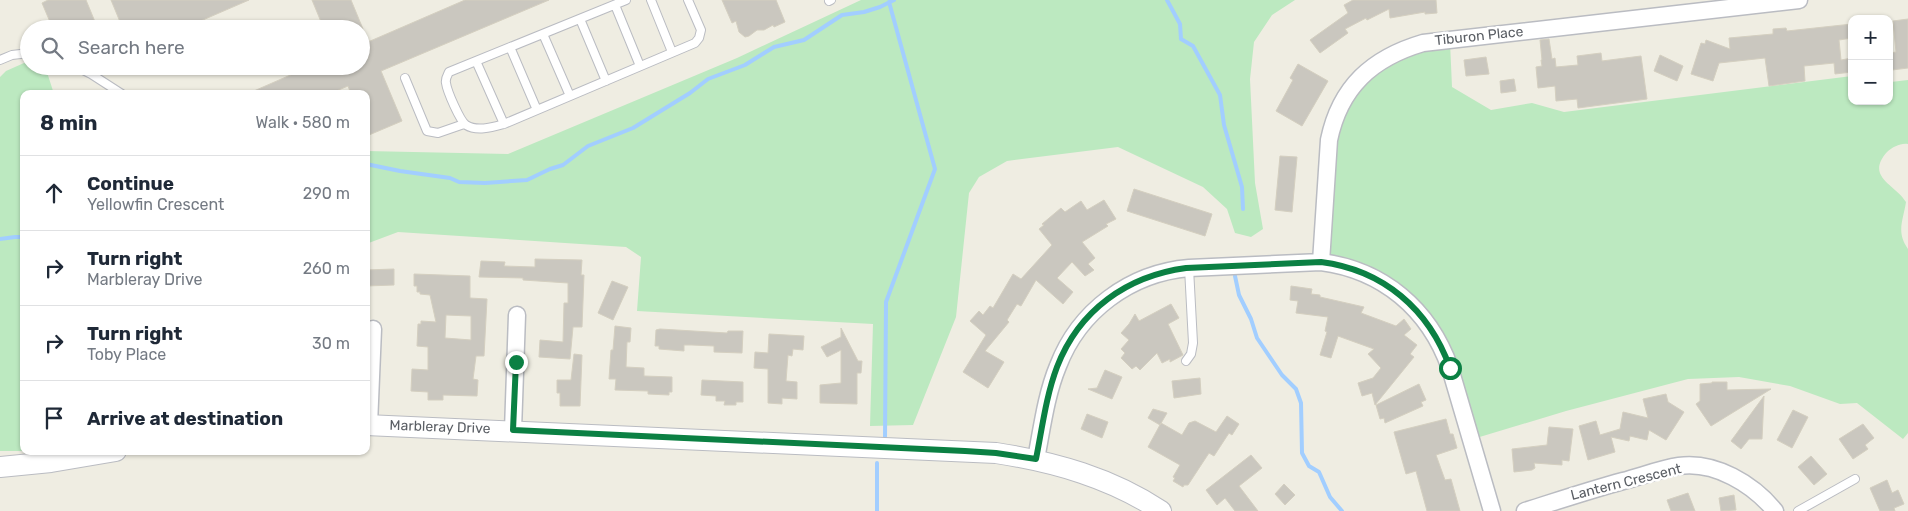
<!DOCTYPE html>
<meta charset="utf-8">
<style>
body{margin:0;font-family:Rubik,sans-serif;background:#f2f2f3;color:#1f2937}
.controls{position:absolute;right:15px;top:15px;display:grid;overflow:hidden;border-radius:10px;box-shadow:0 1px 4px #0004}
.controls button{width:45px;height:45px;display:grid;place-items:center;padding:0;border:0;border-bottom:1px solid #e0e1e3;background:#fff;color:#1f2937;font:25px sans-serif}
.stop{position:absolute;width:15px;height:15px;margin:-11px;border:4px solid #0b8043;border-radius:50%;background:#fff}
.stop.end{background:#0b8043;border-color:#fff;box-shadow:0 1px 5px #0008}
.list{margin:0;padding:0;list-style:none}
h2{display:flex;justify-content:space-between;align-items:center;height:65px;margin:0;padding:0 20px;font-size:21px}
h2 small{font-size:16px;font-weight:400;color:#747a83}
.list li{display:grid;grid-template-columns:32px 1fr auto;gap:15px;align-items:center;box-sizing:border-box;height:75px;padding:0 20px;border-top:1px solid #e0e1e3}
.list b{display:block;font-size:19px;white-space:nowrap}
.list p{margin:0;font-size:16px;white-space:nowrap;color:#747a83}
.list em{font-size:16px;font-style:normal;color:#747a83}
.icon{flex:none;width:28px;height:28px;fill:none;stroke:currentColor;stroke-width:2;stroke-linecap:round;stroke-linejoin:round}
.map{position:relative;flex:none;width:1908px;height:511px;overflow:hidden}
.search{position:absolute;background:#fff;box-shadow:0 1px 4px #0004;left:20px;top:20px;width:350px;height:55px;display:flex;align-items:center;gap:12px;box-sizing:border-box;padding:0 18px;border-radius:28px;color:#747a83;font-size:19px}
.panel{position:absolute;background:#fff;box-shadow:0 1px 4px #0004;left:20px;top:90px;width:350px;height:365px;border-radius:10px}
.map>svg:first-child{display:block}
.green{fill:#bce9c0}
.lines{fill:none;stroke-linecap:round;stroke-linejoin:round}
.stream{stroke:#a2ceff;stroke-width:4}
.building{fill:#cac7bf;stroke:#d4cfc0;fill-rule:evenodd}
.service-casing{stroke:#babcc2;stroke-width:10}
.minor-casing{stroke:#babcc2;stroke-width:19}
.tertiary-casing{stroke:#babcc2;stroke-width:22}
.service{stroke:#fff;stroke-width:8}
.minor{stroke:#fff;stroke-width:16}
.tertiary{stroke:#fff;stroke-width:20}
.route{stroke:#0b8043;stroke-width:6}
.labels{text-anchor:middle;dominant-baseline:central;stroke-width:5;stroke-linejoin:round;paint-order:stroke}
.street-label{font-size:14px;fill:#5a5e64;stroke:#fff}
</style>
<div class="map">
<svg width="1908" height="511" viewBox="0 0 1908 511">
<rect width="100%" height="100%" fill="#efede2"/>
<path class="green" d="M861 0H1295L1272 15 1254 42 1250 79 1255 183 1263 229 1251 237 1235 233 1227 209 1203 187 1118 147 1007 161 979 177 969 193 956 317 913 425 870 426 873 324 637 311 641 257 626 247 398 232 366 244V151L508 154 737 58Z
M1450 42 1452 87 1491 110 1532 103 1564 112 1852 76V101H1889V72L1891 82 1908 80V144C1900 143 1893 147 1887 152 1865 177 1895 184 1906 202 1903 221 1896 232 1908 249V433L1903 439 1857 403 1840 404 1790 386 1739 377 1688 379 1566 411 1473 439 1422 313 1323 260 1334 124 1377 65Z
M24 63 29 64V66H45L54 94H24V451H0V77L6 71Z"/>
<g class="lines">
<path class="stream" d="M1167 0 1180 24 1181 39 1193 46 1220 95 1224 125 1242 187 1243 209
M366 164 400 171 450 178 459 182 485 183 527 180 550 169 563 165 588 146 633 128 690 93 708 79 745 65 774 47 804 40 842 15 864 12 880 7 894 0
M0 239 15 237H24
M1235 276 1239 295 1251 319 1257 338 1282 375 1296 389 1301 403 1302 453 1309 466 1319 472 1330 497 1342 511
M885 438 886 302 935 169 889 2
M877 463V511"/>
</g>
<path class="building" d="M48 0H86L98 29H53L42 3Z
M111 0H249L182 29H123Z
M312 0H351L363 29H324Z
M465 0H549L381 71 402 121 369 135 366 129V94H351L348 86 329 94H247L311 66H361V45Z
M722 0H776L785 22 774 27 773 25 764 30H757L749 36 745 37 739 32 736 21 732 23Z
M1353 0H1436L1437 13 1425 14V12L1390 18 1389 9 1367 20 1366 18 1345 29 1348 33 1320 53 1310 40 1348 13 1344 5Z
M1908 19V68L1892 70 1890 53 1896 52 1893 21Z
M1852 24V38L1839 40 1841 60 1852 58V72L1835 74 1834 63 1804 66 1805 81 1769 86 1765 58 1719 63 1713 81 1691 74 1701 43 1705 44 1706 40 1730 49 1729 38 1773 34V29L1786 28 1787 31Z
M1549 39 1552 59 1555 58 1556 67 1578 65 1577 56 1601 53 1602 61 1641 56 1647 99 1578 108 1577 99 1556 101 1555 86 1538 88 1536 67 1542 66 1541 60H1542L1540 40Z
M1660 55 1683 66 1677 81 1654 71Z
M1486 57 1489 74 1466 76 1464 60Z
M1298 64 1328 81 1302 126 1276 111 1293 80 1290 78Z
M1514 79 1516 91 1501 93 1500 81Z
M1280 156 1297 157 1292 212 1275 210Z
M1134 189 1212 214 1205 236 1127 211Z
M1104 200 1116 219 1106 224 1108 226 1082 242 1095 258 1088 264 1094 270 1085 276 1072 262 1057 278 1073 292 1063 304 1036 280 1021 306 1017 304 1007 320 1009 322 985 351 1004 362 988 388 963 372 986 335 970 321 979 311 983 315 990 306 993 308 1013 274 1021 279 1052 245 1039 229 1044 225 1042 224 1061 208 1065 212 1081 201 1087 210Z
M535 259 582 260 581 275H584L582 327H573L570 359 539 357 540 340 563 342 564 303H568V283L523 280V278L479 277 481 261 505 262 504 266 535 267Z
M394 269V285L366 286V270Z
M414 274 470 276V298L487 299 484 356H476L473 379 478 380 477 396 443 395V400H428V392L411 391 412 369 428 370V347L417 346 418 324H421V321L436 322 430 295 420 294V292H417V286H414ZM446 315 471 316V340L445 338Z
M612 281 628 287 613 320 598 313Z
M1291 286 1312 289 1311 294 1320 295V297L1364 307 1361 313 1396 326 1404 319 1411 329 1404 335 1417 345 1410 354 1414 357 1375 405 1372 393 1362 396 1358 383 1373 378 1381 368 1368 354 1374 349 1338 336 1331 358 1320 355 1327 332 1325 331 1328 317 1296 313 1298 301 1290 300Z
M1171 304 1179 318 1168 324 1183 355 1170 362V359L1162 363 1157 353 1140 370 1136 366 1132 369 1121 358 1125 353 1121 349 1129 340 1121 333 1129 324 1135 314 1139 321Z
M615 326 631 328 630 342H627L626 367 644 368V376L672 377V392H669V395L648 394V391L615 390 616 379H609L611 350H613Z
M841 328 858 361H862L861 373H857V404L820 403V385L841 383V350L827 357 821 347 841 337Z
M660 329 727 333 728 331H743L742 353 714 352V346L692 345H684V351L659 349V346H655L656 330Z
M769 334 804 336 803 350 793 349 792 356 788 355 786 381 797 382V399L782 398V404L768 403V369L754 368 755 352 768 353Z
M574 354 582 355 580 406H560V393H557V380H571Z
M1105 370 1122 377 1112 399 1088 389 1097 388Z
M1200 378 1201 394 1174 398 1172 381Z
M702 380 743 382V402H736V405H724L725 401H716V396L701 395Z
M1712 382H1727V390L1771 389 1711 426 1696 404 1700 401V384L1712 383Z
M1419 384 1426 400 1421 402 1423 406 1385 423 1384 418 1380 419 1376 405Z
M1666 394 1668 402 1684 412 1666 440 1649 430 1647 440 1630 436 1629 441 1611 437 1615 452 1588 460 1579 426 1596 421 1600 435 1620 429 1623 412 1648 418 1643 399Z
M1764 396 1762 439H1749L1741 449 1731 441Z
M1153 409 1167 413 1160 425 1148 418Z
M1793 410 1808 417 1792 448 1777 440Z
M1087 414 1108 422 1102 438 1081 429Z
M1227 416 1239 424 1232 435 1229 433 1214 456 1209 453 1188 485H1184L1183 487 1173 481 1175 478 1173 477 1180 465 1148 447 1161 423 1182 435 1189 423 1195 421 1216 432Z
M1446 419 1450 434H1453L1457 448 1436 455 1445 480 1451 479 1460 511H1427L1416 471 1406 474 1394 432Z
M1863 424 1874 438 1865 445 1868 449 1853 459 1839 439Z
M1549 427 1573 429 1569 461 1562 460V465L1534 463 1535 468 1532 470 1514 472 1512 449 1547 445Z
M1251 455 1262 468 1239 486 1258 511H1235L1225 498 1217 505 1206 490Z
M1811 456 1827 474 1814 485 1798 467Z
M1887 480 1892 493 1898 490 1904 504 1894 508 1895 511H1880L1870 488Z
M1284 484 1295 495 1285 505 1275 494Z
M1688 493 1695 511H1671L1667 500Z
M1734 495 1736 510 1721 511 1719 498Z"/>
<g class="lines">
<g class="service-casing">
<path id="service" d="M626 0 449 72C447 76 445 79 446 83 447 91 460 121 466 125 477 132 493 127 504 124L695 43 699 38 701 30 688 0
M651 0 672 52
M829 1 831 0
M615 5 640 66
M580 19 606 81
M543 34 570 96
M510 47 537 110
M0 60 12 55 29 53
M476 61 504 124
M75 66 91 74 122 94
M405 78 427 131 438 133 464 124
M1186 361 1191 354 1193 343 1189 268
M1798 511 1855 479"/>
</g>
<g class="minor-casing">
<path id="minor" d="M1321 262 1329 140C1340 87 1372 58 1423 43L1799 0
M369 425 373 329
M513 430 517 315
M1036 459C1042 428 1046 395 1058 366 1079 311 1130 273 1189 268L1321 262C1383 270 1429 309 1450 368L1492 511
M1525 511C1557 501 1590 490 1623 481 1642 476 1660 469 1679 466 1715 461 1753 484 1775 511"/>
</g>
<g class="tertiary-casing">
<path id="tertiary" d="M366 425 996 453C1055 462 1111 478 1161 511
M0 467 51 462 116 451"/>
</g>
<use href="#service" class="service"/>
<use href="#minor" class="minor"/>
<use href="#tertiary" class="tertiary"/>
</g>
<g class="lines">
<path class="route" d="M516 362 513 430 965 451 996 453 1036 459C1042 429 1046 396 1057 367 1079 310 1127 276 1186 268L1321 262C1383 270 1429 309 1450 368"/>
</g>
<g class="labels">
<g class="street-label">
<text transform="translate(1479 36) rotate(-6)">Tiburon Place</text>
<text transform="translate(440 427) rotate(2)">Marbleray Drive</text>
<text transform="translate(1626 482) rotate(-14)">Lantern Crescent</text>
</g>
</g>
</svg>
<div class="controls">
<button>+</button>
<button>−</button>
</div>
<div class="stop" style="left:1450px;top:368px"></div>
<div class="stop end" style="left:516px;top:362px"></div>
<div class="search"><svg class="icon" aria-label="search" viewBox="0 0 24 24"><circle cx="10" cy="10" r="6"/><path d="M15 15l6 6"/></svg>Search here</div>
<section class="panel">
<h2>8 min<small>Walk · 580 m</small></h2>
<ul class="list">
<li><svg class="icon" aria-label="ahead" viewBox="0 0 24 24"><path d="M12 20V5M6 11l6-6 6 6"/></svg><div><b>Continue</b><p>Yellowfin Crescent</p></div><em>290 m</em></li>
<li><svg class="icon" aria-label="right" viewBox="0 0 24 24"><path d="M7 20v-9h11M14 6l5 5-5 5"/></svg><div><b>Turn right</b><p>Marbleray Drive</p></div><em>260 m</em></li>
<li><svg class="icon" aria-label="right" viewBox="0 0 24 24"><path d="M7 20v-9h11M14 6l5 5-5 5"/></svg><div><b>Turn right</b><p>Toby Place</p></div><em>30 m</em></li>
<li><svg class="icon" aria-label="arrive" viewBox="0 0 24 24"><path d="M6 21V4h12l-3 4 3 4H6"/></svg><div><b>Arrive at destination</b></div></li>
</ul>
</section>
</div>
